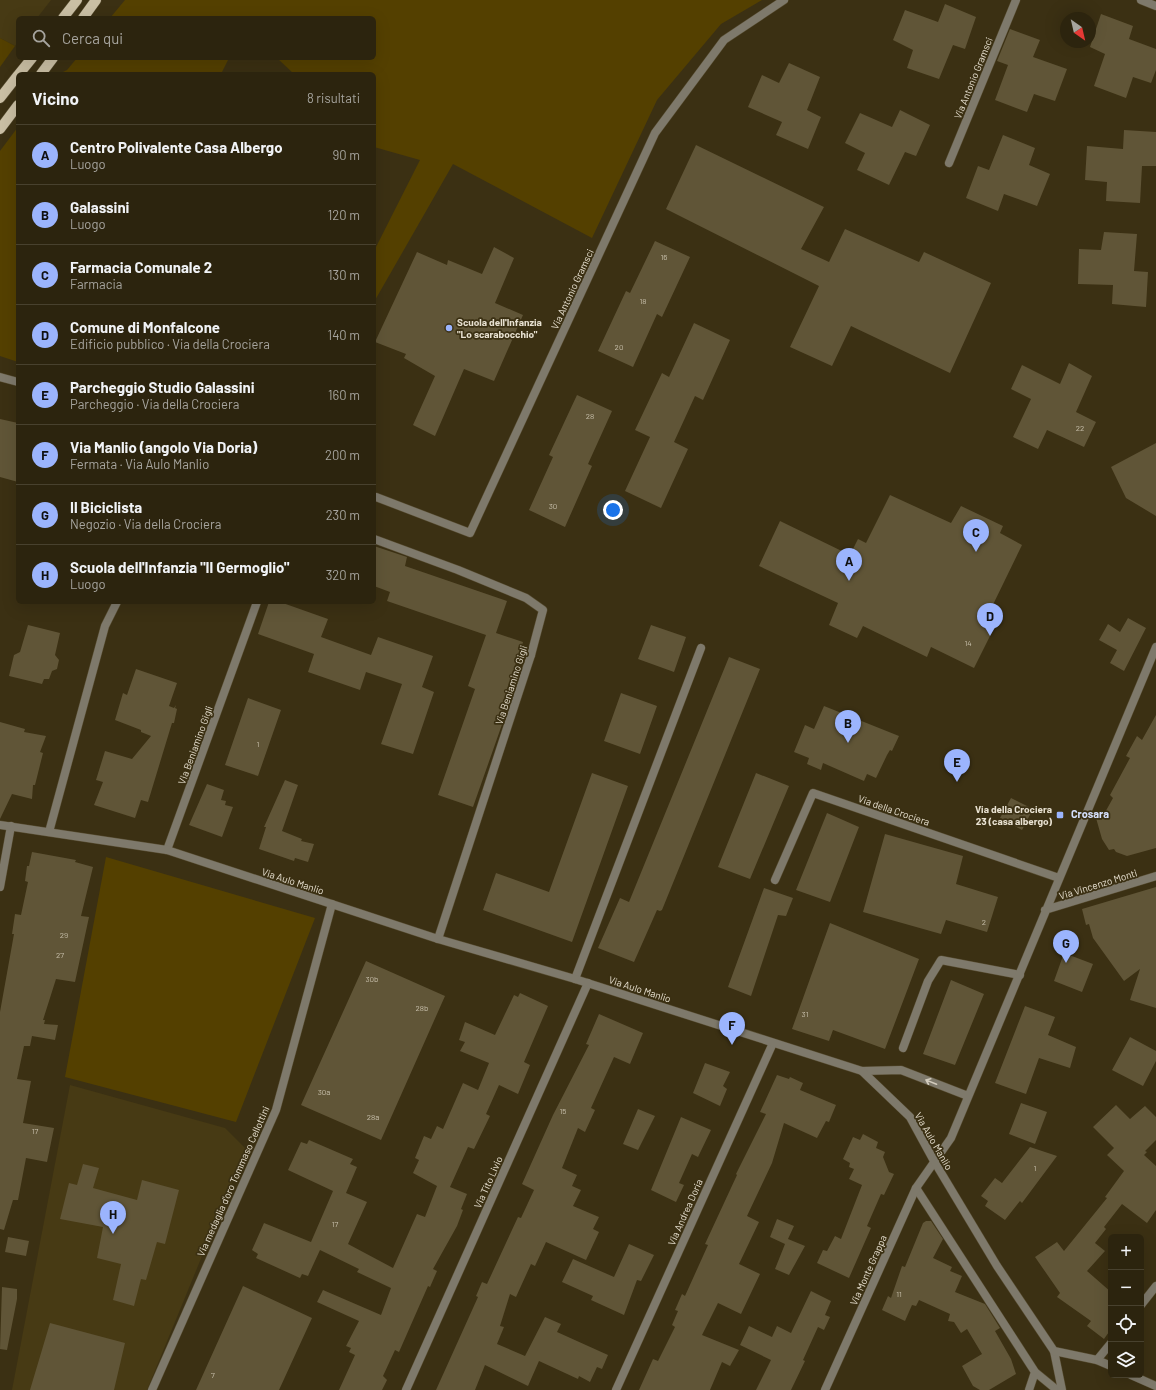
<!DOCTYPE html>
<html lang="it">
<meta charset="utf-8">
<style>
body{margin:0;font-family:Barlow,sans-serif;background:#342c17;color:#f1f3f6}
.controls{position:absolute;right:12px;bottom:12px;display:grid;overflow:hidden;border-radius:6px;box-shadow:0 4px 16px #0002}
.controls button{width:36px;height:36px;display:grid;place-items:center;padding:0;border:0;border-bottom:1px solid #48412e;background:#2c240e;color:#f1f3f6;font:20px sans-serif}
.compass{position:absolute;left:1060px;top:12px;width:36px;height:36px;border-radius:50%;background:#2c240e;box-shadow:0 4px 16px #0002;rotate:146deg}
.you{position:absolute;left:613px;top:510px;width:14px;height:14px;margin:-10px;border:3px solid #fff;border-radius:50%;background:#1a73e8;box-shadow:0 0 0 6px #1a73e833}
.badge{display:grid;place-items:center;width:26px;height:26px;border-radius:50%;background:#9bb4fd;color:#111;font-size:13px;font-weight:700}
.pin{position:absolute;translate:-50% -33px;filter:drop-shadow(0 1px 2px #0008)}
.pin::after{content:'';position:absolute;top:21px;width:14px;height:12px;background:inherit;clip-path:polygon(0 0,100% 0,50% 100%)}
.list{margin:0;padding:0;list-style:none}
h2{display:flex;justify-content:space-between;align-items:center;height:52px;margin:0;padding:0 16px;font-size:17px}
h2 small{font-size:13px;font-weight:400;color:#a6a49e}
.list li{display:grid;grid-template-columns:26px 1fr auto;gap:12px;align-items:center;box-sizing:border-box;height:60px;padding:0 16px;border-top:1px solid #48412e}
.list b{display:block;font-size:15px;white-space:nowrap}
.list p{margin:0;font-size:13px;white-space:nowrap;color:#a6a49e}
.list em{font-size:13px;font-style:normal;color:#a6a49e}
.icon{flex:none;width:22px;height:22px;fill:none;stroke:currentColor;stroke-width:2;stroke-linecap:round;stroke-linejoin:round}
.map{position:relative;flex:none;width:1156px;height:1390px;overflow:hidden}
.search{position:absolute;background:#2c240e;box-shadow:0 4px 16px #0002;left:16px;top:16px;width:360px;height:44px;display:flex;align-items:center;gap:10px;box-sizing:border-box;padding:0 14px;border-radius:6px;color:#a6a49e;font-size:15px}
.panel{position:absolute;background:#2c240e;box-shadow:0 4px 16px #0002;left:16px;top:72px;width:360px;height:532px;border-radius:6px}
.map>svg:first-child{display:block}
.built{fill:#473a14}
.green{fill:#544000}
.building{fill:#605537}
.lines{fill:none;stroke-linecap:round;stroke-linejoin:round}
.service-casing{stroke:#574c31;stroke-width:9}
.minor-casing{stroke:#574c31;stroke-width:9}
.tertiary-casing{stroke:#574c31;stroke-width:9}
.primary-casing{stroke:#574c31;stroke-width:11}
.service{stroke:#7e796b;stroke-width:8}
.minor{stroke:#7e796b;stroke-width:8}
.tertiary{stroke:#7e796b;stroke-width:8}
.primary{stroke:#cabfa4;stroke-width:10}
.oneway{stroke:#d3ccbd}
.poi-dot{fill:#9bb4fd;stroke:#3b3013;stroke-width:1.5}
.labels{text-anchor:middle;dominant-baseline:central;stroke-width:3.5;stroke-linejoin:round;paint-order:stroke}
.number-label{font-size:8px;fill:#c6beaa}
.street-label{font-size:10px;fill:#e8e1d1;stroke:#3b3013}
.poi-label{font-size:10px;font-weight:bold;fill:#e8e1d1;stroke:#3b3013;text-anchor:start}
.neighbourhood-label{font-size:11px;font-weight:bold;fill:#d5dffb;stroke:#3b3013}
</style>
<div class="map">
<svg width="1156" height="1390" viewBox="0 0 1156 1390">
<rect width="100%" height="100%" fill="#3b3013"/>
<path class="built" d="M0 0H51L37 18H18V42L15 46 0 38Z
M70 1085 225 1128 246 1149 147 1390H12Z"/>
<path class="green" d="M125 0H762L721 24 657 100 592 238 453 164 374 302V251L420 160 374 147V74H294L277 58H374V18H110Z
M0 38 15 46 0 67Z
M77 58H229L221 74H59L67 70Z
M18 127V362L0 356V151Z
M106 857 315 918 236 1122 65 1077Z"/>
<path class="building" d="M945 4 976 17 965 49 953 45 939 79 907 68 913 50 893 40 905 10 938 22Z
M1101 14 1133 26 1129 39 1156 49V70L1151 83 1133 77 1126 98 1094 86 1105 54 1090 47Z
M1010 29 1040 40 1033 57 1067 69 1055 101 1034 94 1027 112 995 100 1008 65 997 61Z
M789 63 820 77 807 110 821 117 808 149 776 135 782 122 748 107 762 75 779 83Z
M900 110 930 125 916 156 905 152 889 185 857 170 865 153 845 143 860 113 892 127Z
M1124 130 1156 132V166H1142L1140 203 1106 201 1107 182 1085 180 1087 146 1123 149Z
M1003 135 1035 148 1029 165 1050 174 1037 206 1004 194 998 211 966 198 978 166 989 170Z
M696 145 824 207 801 249 829 262 845 229 919 262 924 252 991 283 950 373 851 326 832 366 790 347 819 286 666 209Z
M1104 232 1137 234 1134 271 1148 272 1146 307 1112 304 1113 285 1078 284 1079 249 1101 250Z
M655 241 690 257 662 317 657 314 633 367 598 351 626 291 630 293Z
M494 247 514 258 495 303 523 315 494 381 464 369 435 436 413 425 435 376 404 358 406 354 375 342 417 252 447 265 448 260 482 274Z
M694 323 730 340 703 400 695 396 674 442 688 449 661 508 625 491 650 437 635 430 662 373 669 377Z
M1069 363 1092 376 1076 412 1096 422 1084 447 1047 430 1038 449 1013 437 1031 399 1011 389 1022 365 1060 384Z
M577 395 612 411 588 464 592 466 565 527 529 510 553 457 549 455Z
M0 419 18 423V482L0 477Z
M1156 443V516L1126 498 1111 467Z
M890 495 951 523 961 506 1003 526 1000 533 1022 545 986 619 996 624 974 668 931 647 927 657 863 626 857 638 829 625 838 603 759 566 780 521 850 555 858 539 866 543Z
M374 546 407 557 405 566 507 601 496 633 523 642 506 693 512 696 473 807 438 795 475 689 468 686 486 635 387 601 390 592 374 586Z
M269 602H280L328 619 321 637 371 655 378 637 433 656 422 687 434 692 413 754 381 744 402 684 366 672 360 690 308 672 314 654 258 634Z
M1128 618 1146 628 1124 671 1110 663 1117 650 1099 640 1108 624 1120 632Z
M28 625 60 633 55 655 59 660 57 669 52 671 49 679H44L42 684 9 676 14 655 20 652Z
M651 625 686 637 674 672 638 659Z
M729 657 760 669 662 910 660 911 657 910 634 962 598 948 620 898 629 902Z
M136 669 177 683 169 706 174 708 176 705 175 708 177 709 174 723H172L148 802 141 800 135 818 94 805 103 782 96 780 105 751 132 759 151 736 141 732V730L115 720 123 693 127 695Z
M621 693 657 706 640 754 604 741Z
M248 698 281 710 258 776 225 765Z
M824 706 899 736 892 751 890 750 887 755 876 778 867 774 864 781 823 763 821 770 807 764 809 758 794 752 805 725 814 729Z
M1156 715V848L1127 856 1116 852 1114 849 1109 850 1102 839 1096 818 1103 816 1113 798 1110 795 1130 758 1126 756 1137 736 1142 740Z
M0 722 25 729 24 732 46 736 40 752 43 753 35 785H33L32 799 12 794 0 819Z
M592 773 628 786 572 942 483 910 496 873 549 892Z
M756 773 789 786 750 879 718 867Z
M285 780 298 785 282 831 302 839 301 841 314 844 308 862 295 858 294 861 259 849 266 827H264Z
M207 784 224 790 221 800 226 801 225 805 233 807 222 837 189 825Z
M1011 798 1033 809 1022 830 1000 818Z
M827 813 859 827 830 902 796 890Z
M885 834 963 856 956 884 998 897 987 932 946 920 941 934 863 912Z
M32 852 76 860 75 862 93 867 81 916 89 917 75 982 56 979 43 1020H45L44 1024 58 1025 55 1040 32 1036 30 1046H24L17 1079 31 1081 23 1123 54 1128 47 1162 26 1158 18 1200H13L4 1230 0 1229V1012L14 934H12L15 914 21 915 28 882 25 881 27 866H29Z
M1156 887V1008L1130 1000 1140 969 1124 981 1093 938 1089 924 1086 925 1082 909Z
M764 888 793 898 786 916 778 915 751 996 728 987Z
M830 923 919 959 885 1049 833 1030 829 1041 792 1029Z
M1064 953 1093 964 1082 992 1054 981Z
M366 961 445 996 381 1140 301 1105Z
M951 980 984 994 955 1065 923 1054Z
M520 993 548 1006 524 1062 530 1065 518 1094 499 1085 486 1114 490 1116 474 1149 468 1147 450 1187 467 1194 461 1209 463 1210 457 1226 433 1269 437 1271 430 1287 428 1286 399 1352 395 1350 383 1376 387 1380 382 1390H339L355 1355 349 1352 351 1348 346 1346 359 1321 317 1302 323 1290 381 1315 391 1288 357 1272 359 1269 320 1250 308 1276 302 1274 300 1278 256 1258 258 1254 252 1250 264 1223 311 1242 333 1191 288 1170 301 1142 307 1144 309 1140 353 1159 350 1164 357 1167 346 1193 367 1202 348 1244 393 1268 417 1214 425 1217 437 1186 413 1173 419 1160 415 1158 424 1136 431 1139 437 1126 443 1129 463 1083 478 1090 489 1063 460 1051 465 1042 459 1040 465 1022 495 1035 514 995 518 997Z
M1025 1006 1055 1017 1048 1035 1076 1047 1070 1068 1039 1058 1026 1094 995 1083Z
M599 1014 643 1033 630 1064 614 1057 591 1108 595 1110 585 1132 578 1128 562 1168 577 1175 572 1186 581 1190 573 1206 599 1217 593 1229 599 1232 586 1260 546 1242 535 1266 531 1264 516 1297 510 1294 500 1326 504 1327 497 1344 525 1356 545 1317 561 1324 557 1332 608 1355 602 1369 597 1367 590 1382 579 1376 578 1379 539 1361 528 1386 485 1365 475 1390H436L478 1297 476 1296 482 1282 487 1284 518 1217 521 1218 534 1190 522 1184 553 1115 589 1045 586 1044Z
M1130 1037 1156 1051V1061L1143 1086 1112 1070Z
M705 1063 730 1072 723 1086 727 1089 720 1106 693 1093Z
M777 1075 789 1079 790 1077 803 1083 800 1090 836 1105 829 1122 826 1121 817 1138 784 1123 772 1163 747 1216 759 1222 739 1264 760 1274 741 1314 718 1303 702 1335 739 1350 730 1366 722 1362 710 1390H639L653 1359 658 1361 675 1327 672 1325 678 1311 675 1310 682 1294 685 1296 708 1245 705 1244 737 1175 736 1174 766 1114 760 1112Z
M1021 1103 1047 1112 1035 1144 1009 1134Z
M1116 1105 1130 1119 1145 1106 1156 1117V1140L1145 1151 1147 1152 1144 1155 1156 1166V1210L1147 1223 1122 1204 1104 1227 1106 1229 1095 1243 1105 1251 1087 1271 1111 1292V1329L1104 1339 1087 1326 1091 1321 1057 1297 1060 1293 1035 1257 1057 1242 1064 1251 1107 1198 1105 1197 1124 1171 1107 1155 1114 1148 1093 1127Z
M638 1109 655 1116 638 1150 623 1144Z
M681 1117 711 1130 698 1157 692 1154 679 1183 684 1185 676 1202 651 1190Z
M863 1134 878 1142 876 1148 885 1152 883 1157 889 1172 894 1174 884 1195 881 1194 867 1226 871 1228 849 1278 817 1263 823 1250 827 1251 835 1236 841 1239 862 1185 849 1179 854 1169 849 1167 850 1163 843 1159 853 1137 860 1140Z
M1030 1147 1057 1156 1022 1203 1020 1201 1005 1220 985 1206 988 1201 981 1196 995 1178 1002 1183Z
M83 1164 99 1168 93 1188 137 1200 142 1180 179 1190 165 1244 157 1242 146 1280 141 1279 134 1306 113 1300 121 1264 97 1258 103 1227 60 1219 69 1183 77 1185Z
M777 1219 794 1226 788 1239 805 1246 789 1275 775 1269 785 1244 770 1237Z
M926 1221H931L943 1239 933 1258 952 1267 950 1271 962 1276 955 1292 985 1304 1000 1328 995 1331 1011 1359 1016 1374 989 1390H980L973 1386 962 1366 982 1354 967 1329 961 1333 954 1322 948 1321 950 1314 919 1300 916 1306 912 1305 905 1321 882 1310 888 1296 891 1298 902 1266 905 1267 923 1223Z
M8 1237 29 1241 26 1256 5 1252Z
M629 1244 654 1255 641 1281 637 1280 624 1315 591 1300 593 1296 562 1282 573 1259 614 1277Z
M243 1286 312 1318 279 1390H196Z
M2 1287 17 1289V1299L7 1350 0 1349Z
M811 1291 831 1301 825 1315 830 1317 824 1330 818 1327 803 1360 805 1361 791 1390H756L771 1360 740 1345 749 1326 772 1337 777 1326 791 1333Z
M50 1323 125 1343 114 1390H30Z"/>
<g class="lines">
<g class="service-casing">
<path id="service" d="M0 377 18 382
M374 539 458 570 526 598 543 610 531 655
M49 832 105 626 117 602
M775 880 813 793 1059 878
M575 979 701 648
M903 1048 928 981 941 960 1020 975
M916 1188 1035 1372 1057 1390
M1029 1390 1035 1372"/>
</g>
<g class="minor-casing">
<path id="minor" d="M1141 0 1156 6
M949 163 1016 0
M376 497 470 533 655 133 724 40 784 0
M167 850 257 602
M0 887 11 826
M1045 910 1156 876
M438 939 531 655
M862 1071 901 1070 968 1096
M1141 1305 1156 1286
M1054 1351 1062 1390
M1097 1360 1111 1343
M152 1390 276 1110 332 904
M406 1390 588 983
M616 1390 773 1043
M825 1390 916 1188 951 1138 1156 647"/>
</g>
<g class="tertiary-casing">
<path id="tertiary" d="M0 825 167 850 438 939 575 979 862 1071 910 1117 934 1161 997 1266 1054 1351 1097 1360 1111 1366
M1131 1375 1156 1386"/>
</g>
<g class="primary-casing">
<path id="primary" d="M63 18 77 0
M83 18 96 0
M19 74 32 58
M41 74 53 58
M0 98 18 75
M0 129 18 105"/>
</g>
<use href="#service" class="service"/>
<use href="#minor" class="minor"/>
<use href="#tertiary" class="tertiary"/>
<use href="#primary" class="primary"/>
</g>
<defs><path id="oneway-shaft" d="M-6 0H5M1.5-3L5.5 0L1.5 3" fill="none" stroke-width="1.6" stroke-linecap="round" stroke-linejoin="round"/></defs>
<use class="oneway" href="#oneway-shaft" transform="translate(931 1082) rotate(-158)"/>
<g class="poi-dot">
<circle cx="449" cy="328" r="4"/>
<rect x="1056" y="811" width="8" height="8" rx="2"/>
</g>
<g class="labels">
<g class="number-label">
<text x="664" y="257">16</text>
<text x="643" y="301">18</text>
<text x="619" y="347">20</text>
<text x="590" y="416">28</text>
<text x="1080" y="428">22</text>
<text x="553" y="506">30</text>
<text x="968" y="643">14</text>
<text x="258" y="744">1</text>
<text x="984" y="922">2</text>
<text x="64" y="935">29</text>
<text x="60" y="955">27</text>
<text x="372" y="979">30b</text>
<text x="422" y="1008">28b</text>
<text x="805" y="1014">31</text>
<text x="324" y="1092">30a</text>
<text x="563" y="1111">15</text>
<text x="373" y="1117">28a</text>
<text x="35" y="1131">17</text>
<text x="1035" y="1168">1</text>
<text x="335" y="1224">17</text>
<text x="899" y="1294">11</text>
<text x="213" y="1375">7</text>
</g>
<g class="street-label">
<text transform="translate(973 78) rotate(-68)">Via Antonio Gramsci</text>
<text transform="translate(572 289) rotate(-65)">Via Antonio Gramsci</text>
<text transform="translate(511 685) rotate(-72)">Via Beniamino Gigli</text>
<text transform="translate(195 745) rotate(-70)">Via Beniamino Gigli</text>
<text transform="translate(894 810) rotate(19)">Via della Crociera</text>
<text transform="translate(293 881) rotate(18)">Via Aulo Manlio</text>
<text transform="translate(1098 884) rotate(-17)">Via Vincenzo Monti</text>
<text transform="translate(640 989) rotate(18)">Via Aulo Manlio</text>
<text transform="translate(934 1141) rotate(60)">Via Aulo Manlio</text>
<text transform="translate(233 1181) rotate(-66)">Via medaglia d'oro Tommaso Cellottini</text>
<text transform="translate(488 1182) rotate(-66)">Via Tito Livio</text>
<text transform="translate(685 1212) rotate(-66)">Via Andrea Doria</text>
<text transform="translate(868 1270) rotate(-66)">Via Monte Grappa</text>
</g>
<g class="poi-label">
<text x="457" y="322">Scuola dell'Infanzia<tspan x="457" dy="12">"Lo scarabocchio"</tspan></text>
<text x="1052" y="809" text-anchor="end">Via della Crociera<tspan x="1052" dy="12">23 (casa albergo)</tspan></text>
</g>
<g class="neighbourhood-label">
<text x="1090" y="813">Crosara</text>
</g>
</g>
</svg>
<div class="controls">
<button>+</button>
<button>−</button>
<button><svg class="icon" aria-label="locate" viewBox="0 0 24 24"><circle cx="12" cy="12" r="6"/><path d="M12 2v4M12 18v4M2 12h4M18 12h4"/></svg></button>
<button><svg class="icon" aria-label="layers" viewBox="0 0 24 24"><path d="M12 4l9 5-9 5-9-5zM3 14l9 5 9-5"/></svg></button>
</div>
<svg class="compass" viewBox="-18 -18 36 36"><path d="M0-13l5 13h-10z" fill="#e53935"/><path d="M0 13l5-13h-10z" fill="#a6a49e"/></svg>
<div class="you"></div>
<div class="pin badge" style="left:849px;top:581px">A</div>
<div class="pin badge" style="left:848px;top:743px">B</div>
<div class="pin badge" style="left:976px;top:552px">C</div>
<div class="pin badge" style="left:990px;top:636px">D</div>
<div class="pin badge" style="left:957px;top:782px">E</div>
<div class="pin badge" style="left:732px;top:1045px">F</div>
<div class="pin badge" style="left:1066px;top:963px">G</div>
<div class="pin badge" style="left:113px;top:1234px">H</div>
<div class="search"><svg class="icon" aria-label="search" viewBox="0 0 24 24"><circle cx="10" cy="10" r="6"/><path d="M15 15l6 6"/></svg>Cerca qui</div>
<section class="panel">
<h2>Vicino<small>8 risultati</small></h2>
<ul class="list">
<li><span class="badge">A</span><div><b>Centro Polivalente Casa Albergo</b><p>Luogo</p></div><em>90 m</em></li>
<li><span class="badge">B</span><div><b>Galassini</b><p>Luogo</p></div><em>120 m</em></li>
<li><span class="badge">C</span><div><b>Farmacia Comunale 2</b><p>Farmacia</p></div><em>130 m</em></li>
<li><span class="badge">D</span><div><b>Comune di Monfalcone</b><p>Edificio pubblico · Via della Crociera</p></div><em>140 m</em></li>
<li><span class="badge">E</span><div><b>Parcheggio Studio Galassini</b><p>Parcheggio · Via della Crociera</p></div><em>160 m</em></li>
<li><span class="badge">F</span><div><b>Via Manlio (angolo Via Doria)</b><p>Fermata · Via Aulo Manlio</p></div><em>200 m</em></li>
<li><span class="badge">G</span><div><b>Il Biciclista</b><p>Negozio · Via della Crociera</p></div><em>230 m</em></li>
<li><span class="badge">H</span><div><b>Scuola dell'Infanzia &quot;Il Germoglio&quot;</b><p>Luogo</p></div><em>320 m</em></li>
</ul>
</section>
</div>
